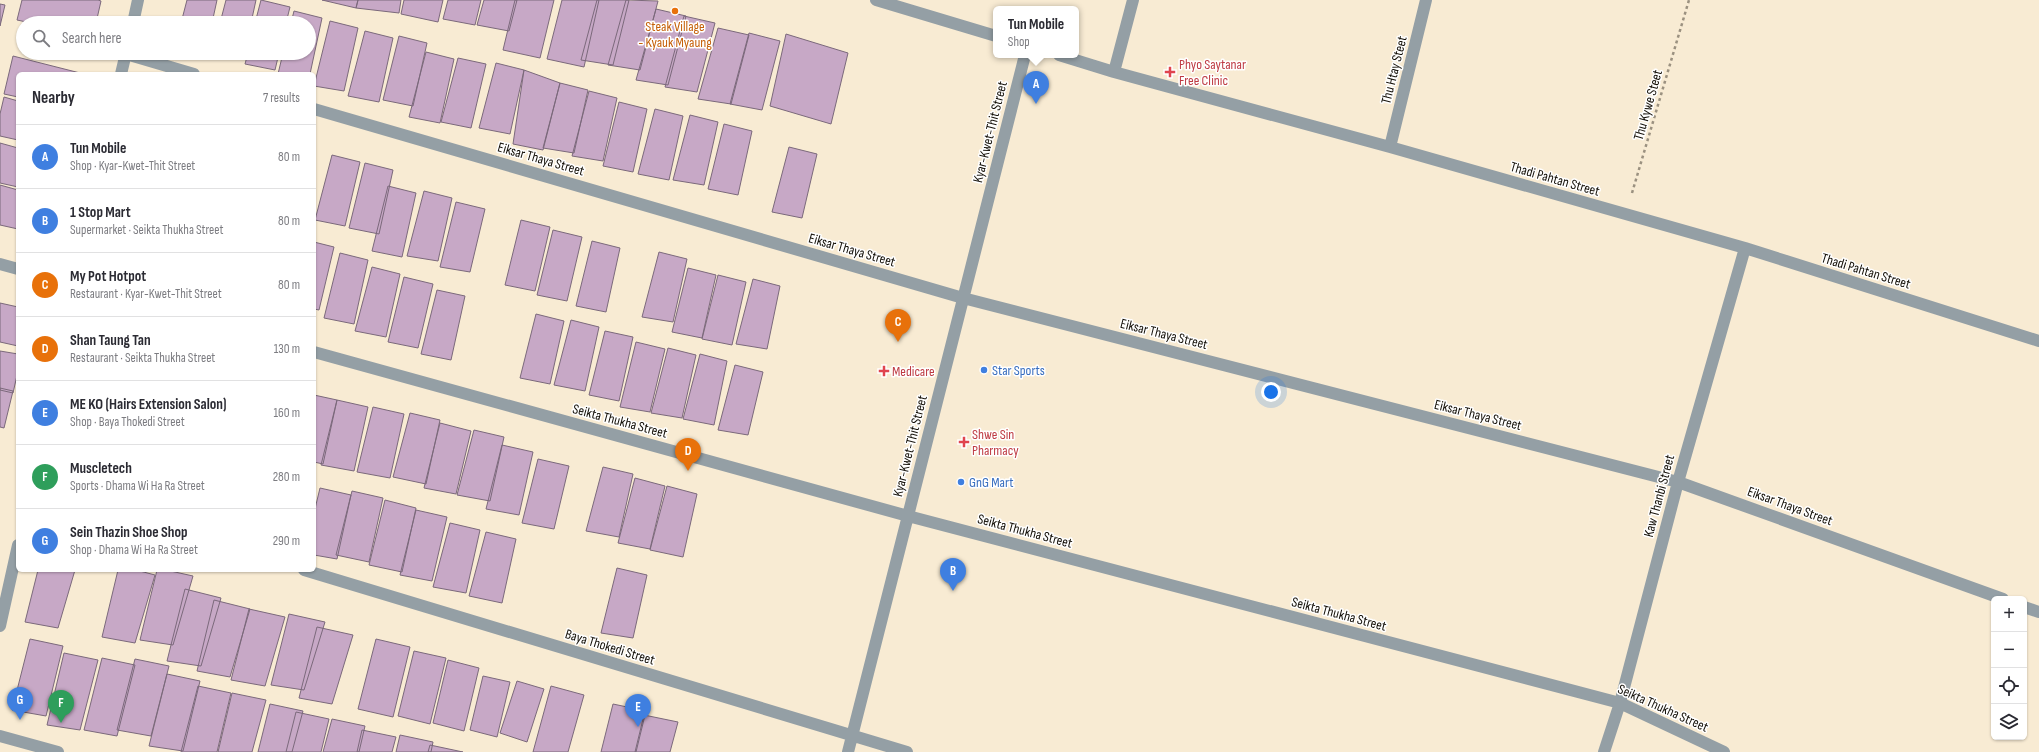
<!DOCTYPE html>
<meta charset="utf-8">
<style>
body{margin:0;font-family:"Sofia Sans Condensed",sans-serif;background:#f7f7f7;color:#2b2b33}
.controls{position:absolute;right:12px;bottom:12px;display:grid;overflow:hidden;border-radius:6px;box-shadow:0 1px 3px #0004}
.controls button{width:36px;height:36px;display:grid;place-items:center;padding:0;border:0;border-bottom:1px solid #e1e1e2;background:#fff;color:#2b2b33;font:20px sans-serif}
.you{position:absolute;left:1271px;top:392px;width:14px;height:14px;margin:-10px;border:3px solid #fff;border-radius:50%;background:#1a73e8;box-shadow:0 0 0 6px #1a73e833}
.badge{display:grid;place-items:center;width:26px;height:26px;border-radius:50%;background:#2d7e29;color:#fff;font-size:13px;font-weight:700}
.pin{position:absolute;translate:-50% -33px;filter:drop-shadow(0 1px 2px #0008)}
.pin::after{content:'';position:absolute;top:21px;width:14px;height:12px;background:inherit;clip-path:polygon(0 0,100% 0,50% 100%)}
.popup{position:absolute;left:993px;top:6px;width:86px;height:52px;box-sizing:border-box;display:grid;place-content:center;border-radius:6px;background:#fff;filter:drop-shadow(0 1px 3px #0005);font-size:13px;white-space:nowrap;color:#7c7c81}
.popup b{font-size:15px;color:#2b2b33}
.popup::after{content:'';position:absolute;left:50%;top:100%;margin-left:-8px;border:8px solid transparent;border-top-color:#fff}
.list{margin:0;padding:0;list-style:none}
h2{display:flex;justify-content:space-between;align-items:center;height:52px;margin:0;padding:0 16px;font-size:17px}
h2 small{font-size:13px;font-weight:400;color:#7c7c81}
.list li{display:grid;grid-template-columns:26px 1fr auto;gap:12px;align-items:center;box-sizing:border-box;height:64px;padding:0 16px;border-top:1px solid #e1e1e2}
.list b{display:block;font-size:15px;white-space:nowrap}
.list p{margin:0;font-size:13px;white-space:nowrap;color:#7c7c81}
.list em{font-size:13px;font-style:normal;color:#7c7c81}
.icon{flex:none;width:22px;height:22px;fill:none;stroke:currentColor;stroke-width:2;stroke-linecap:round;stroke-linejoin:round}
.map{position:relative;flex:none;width:2039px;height:752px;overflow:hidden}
.search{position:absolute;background:#fff;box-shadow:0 1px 3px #0004;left:16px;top:16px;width:300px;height:44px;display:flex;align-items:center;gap:10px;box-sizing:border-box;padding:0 14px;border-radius:22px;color:#7c7c81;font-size:15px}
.panel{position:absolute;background:#fff;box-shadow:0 1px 3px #0004;left:16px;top:72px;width:300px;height:500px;border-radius:6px}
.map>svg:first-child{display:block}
.building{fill:#c7a8c6;stroke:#7b697b}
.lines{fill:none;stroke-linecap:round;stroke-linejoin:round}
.path{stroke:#9b9180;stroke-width:2.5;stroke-dasharray:3 3;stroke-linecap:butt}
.street{stroke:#949fa5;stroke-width:12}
.food-dot{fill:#e8710a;stroke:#fff;stroke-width:1.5}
.health-dot{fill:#e0444e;stroke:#fff;stroke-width:1.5}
.shop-dot{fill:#3f7fe0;stroke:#fff;stroke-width:1.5}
.labels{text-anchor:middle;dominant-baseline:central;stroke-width:3;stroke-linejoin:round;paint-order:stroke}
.food-label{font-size:14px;fill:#c56008;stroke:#fff}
.health-label{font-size:14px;fill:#be3a42;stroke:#fff;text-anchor:start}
.street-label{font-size:14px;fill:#120e06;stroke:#fff}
.shop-label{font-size:14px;fill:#366cbe;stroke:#fff;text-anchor:start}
</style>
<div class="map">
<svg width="2039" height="752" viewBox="0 0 2039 752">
<rect width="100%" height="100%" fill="#f8ebd3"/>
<path class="building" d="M22 0H98L101 1 96 23H31L17 20Z
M187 0H217L212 23H181Z
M226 0H256L251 23H220Z
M261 0 290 7 286 23H255Z
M322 0H358L356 8Z
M358 0H401L399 13 356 8Z
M404 0H443L438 22 401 14Z
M448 0H481L475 25 443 19Z
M484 0H517L509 31 477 25Z
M515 0H554L540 58 503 50Z
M562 0H599L584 67 547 59Z
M597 0H629L613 65 581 60Z
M626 0 658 1 640 70 608 65Z
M0 4 5 5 0 26Z
M656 9 686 16 668 85 636 80Z
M294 11 322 18 310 74H278L283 53H309V23H291Z
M684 16 715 23 697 92 665 87Z
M330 21 358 28 344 91 314 86Z
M718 28 749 35 731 104 698 99Z
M365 31 393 38 379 102 348 96Z
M749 33 780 41 762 110 730 104Z
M786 34 848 53 831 124 770 106Z
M399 36 427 43 413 106 383 100Z
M426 52 454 59 440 123 409 117Z
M212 53H244L243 59Z
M248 53H279L275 70 245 64Z
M13 56 84 74H18V97L4 94Z
M458 58 486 64 471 128 441 122Z
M496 63 524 70 510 134 479 128Z
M524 70 560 83 543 150 513 144Z
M560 83 588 90 574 153 543 148Z
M589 91 617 98 603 161 572 156Z
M4 97 18 101V140L0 136V114Z
M619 102 647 109 633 172 603 166Z
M655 109 683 116 669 180 638 174Z
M690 115 718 122 704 185 673 180Z
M724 124 752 131 738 195 708 189Z
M0 143 18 148V187L0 183Z
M789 147 817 154 802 218 772 212Z
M332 155 360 162 345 226 315 220Z
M365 163 393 170 379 234 349 228Z
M0 185 18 190V229L0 225Z
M388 186 416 193 402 257 372 251Z
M424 191 452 198 438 261 407 256Z
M456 202 485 209 470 272 440 267Z
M521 220 550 227 535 291 505 285Z
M553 230 582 237 567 301 537 295Z
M592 241 620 248 606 312 576 306Z
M314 242 334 247 319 310 314 309Z
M659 252 687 259 673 322 642 317Z
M340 253 368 260 354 324 324 318Z
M372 267 400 274 386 337 355 331Z
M688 268 716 275 702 338 672 332Z
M718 275 746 282 732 345 702 339Z
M404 277 433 284 418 348 388 342Z
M753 279 780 286 767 349 736 344Z
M437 290 465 296 451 360 421 354Z
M0 303 18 307V346L0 342Z
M536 314 564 321 550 384 520 378Z
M571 320 599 327 585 391 554 385Z
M605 331 633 337 619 401 589 395Z
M636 342 665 349 650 412 620 407Z
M668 348 696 355 682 418 651 413Z
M0 351 18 354V371L13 393 0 390Z
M700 354 727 361 714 425 683 419Z
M735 365 763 372 748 435 718 430Z
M0 388 13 391 4 428 0 427Z
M314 395 337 400 323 464 314 462Z
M337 400 368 407 354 471 321 465Z
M373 407 404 414 390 478 357 472Z
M410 413 440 420 426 484 393 477Z
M440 423 471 431 456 494 424 488Z
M474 430 504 437 490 501 457 495Z
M502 445 533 452 519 515 486 509Z
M538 459 569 466 554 529 522 523Z
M603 467 633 474 619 537 586 531Z
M635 478 665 486 650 549 618 543Z
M667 486 697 494 683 557 650 550Z
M320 488 351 495 337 559 314 555V513Z
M352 491 383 498 369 562 336 555Z
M385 500 416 508 402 572 369 565Z
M416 510 447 517 432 581 400 575Z
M450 523 480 530 466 593 433 587Z
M486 532 516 539 502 603 469 596Z
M617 568 647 575 633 638 601 633Z
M38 570H75L58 628 25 622Z
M118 570H136L155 575 135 643 102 637Z
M157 570H166L193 576 173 645 140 640Z
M185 589 221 598 201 666 167 661Z
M214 600 250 609 230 677 197 671Z
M249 609 285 617 265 686 231 680Z
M289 614 325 622 304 690 271 685Z
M317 627 353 635 332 704 299 698Z
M30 639 63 646 46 716 12 710Z
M376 639 410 647 393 717 358 709Z
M414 651 446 658 430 724 398 716Z
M64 653 98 660 80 730 47 725Z
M102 658 135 665 117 736 84 730Z
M135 659 169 666 151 736 117 730Z
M448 660 479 668 464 731 433 723Z
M167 674 200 681 183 751 149 746Z
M483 676 510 682 497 737 470 730Z
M517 681 544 689 527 742 500 733Z
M198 686 231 693 217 752H181Z
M551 686 584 695 568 752H533Z
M232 693 266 700 252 752H218Z
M270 704 303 711 292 752H258Z
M613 704 646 711 636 752H601Z
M296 712 329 719 321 752H286Z
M644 715 678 722 670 752H635Z
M332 719 365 726 359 752H323Z
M362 730 396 737 392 752H357Z
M400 735 433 742 431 752H396Z
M430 745 463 752H428Z"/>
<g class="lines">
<path class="path" d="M1632 193 1689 0"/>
<path class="street" d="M876 0 996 36
M133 23 138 0
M126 54 194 74
M1059 55 1114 72 1390 147 1745 248 2039 341
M1114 72 1133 0
M121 74 126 53
M314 109 963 298 1678 482 2003 599
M1390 147 1426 0
M0 264 18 269
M314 352 908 516 1620 703 1724 752
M304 570 907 752
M2024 607 2039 612
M0 626 18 545
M0 736 58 752
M848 752 1025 55
M1604 752 1620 703 1678 482 1745 248"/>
</g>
<circle class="food-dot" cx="675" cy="11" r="4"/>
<g class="health-dot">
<path d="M1168 66h4v4h4v4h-4v4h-4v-4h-4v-4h4z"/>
<path d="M882 365h4v4h4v4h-4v4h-4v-4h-4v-4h4z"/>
<path d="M962 436h4v4h4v4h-4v4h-4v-4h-4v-4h4z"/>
</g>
<g class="shop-dot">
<circle cx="984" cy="370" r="4"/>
<circle cx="961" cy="482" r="4"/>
</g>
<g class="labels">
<g class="food-label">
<text x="675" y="26">Steak Village<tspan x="675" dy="16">- Kyauk Myaung</tspan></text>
</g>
<g class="health-label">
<text x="1179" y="64">Phyo Saytanar<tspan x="1179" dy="16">Free Clinic</tspan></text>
<text x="892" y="371">Medicare</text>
<text x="972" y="434">Shwe Sin<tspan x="972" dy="16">Pharmacy</tspan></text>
</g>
<g class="street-label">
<text transform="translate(1394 70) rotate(-76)">Thu Htay Steet</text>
<text transform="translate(1648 105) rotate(-74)">Thu Kywe Steet</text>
<text transform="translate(990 132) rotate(-76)">Kyar-Kwet-Thit Street</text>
<text transform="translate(541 159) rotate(16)">Eiksar Thaya Street</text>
<text transform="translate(1555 179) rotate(16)">Thadi Pahtan Street</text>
<text transform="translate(852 250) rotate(16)">Eiksar Thaya Street</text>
<text transform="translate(1866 271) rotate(17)">Thadi Pahtan Street</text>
<text transform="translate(1164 334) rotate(14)">Eiksar Thaya Street</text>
<text transform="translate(1478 415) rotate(14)">Eiksar Thaya Street</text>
<text transform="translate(620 421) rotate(15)">Seikta Thukha Street</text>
<text transform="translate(910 446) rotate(-76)">Kyar-Kwet-Thit Street</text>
<text transform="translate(1659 496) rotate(-75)">Kaw Thanbi Street</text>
<text transform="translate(1790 506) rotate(20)">Eiksar Thaya Street</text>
<text transform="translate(1025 531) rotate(15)">Seikta Thukha Street</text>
<text transform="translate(1339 614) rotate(15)">Seikta Thukha Street</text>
<text transform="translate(610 647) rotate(17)">Baya Thokedi Street</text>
<text transform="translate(1663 708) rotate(24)">Seikta Thukha Street</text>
</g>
<g class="shop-label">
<text x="992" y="370">Star Sports</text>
<text x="969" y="482">GnG Mart</text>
</g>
</g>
</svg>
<div class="controls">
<button>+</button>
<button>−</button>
<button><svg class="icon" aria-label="locate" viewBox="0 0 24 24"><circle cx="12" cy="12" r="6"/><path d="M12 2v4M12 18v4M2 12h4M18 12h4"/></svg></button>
<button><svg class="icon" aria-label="layers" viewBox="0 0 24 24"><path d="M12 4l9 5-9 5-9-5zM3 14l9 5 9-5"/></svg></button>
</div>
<div class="you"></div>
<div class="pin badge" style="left:1036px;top:104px;background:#3f7fe0">A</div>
<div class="popup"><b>Tun Mobile</b>Shop</div>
<div class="pin badge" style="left:953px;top:591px;background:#3f7fe0">B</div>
<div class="pin badge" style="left:898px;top:342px;background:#e8710a">C</div>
<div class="pin badge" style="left:688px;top:471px;background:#e8710a">D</div>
<div class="pin badge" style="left:638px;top:727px;background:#3f7fe0">E</div>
<div class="pin badge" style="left:61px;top:723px;background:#2e9e5b">F</div>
<div class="pin badge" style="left:20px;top:720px;background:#3f7fe0">G</div>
<div class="search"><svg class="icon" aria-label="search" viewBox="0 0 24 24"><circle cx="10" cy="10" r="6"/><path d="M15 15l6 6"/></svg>Search here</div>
<section class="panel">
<h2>Nearby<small>7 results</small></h2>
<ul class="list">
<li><span class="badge" style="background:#3f7fe0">A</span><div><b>Tun Mobile</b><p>Shop · Kyar-Kwet-Thit Street</p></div><em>80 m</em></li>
<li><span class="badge" style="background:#3f7fe0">B</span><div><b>1 Stop Mart</b><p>Supermarket · Seikta Thukha Street</p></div><em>80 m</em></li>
<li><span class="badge" style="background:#e8710a">C</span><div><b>My Pot Hotpot</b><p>Restaurant · Kyar-Kwet-Thit Street</p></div><em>80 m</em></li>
<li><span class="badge" style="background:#e8710a">D</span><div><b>Shan Taung Tan</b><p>Restaurant · Seikta Thukha Street</p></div><em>130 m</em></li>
<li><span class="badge" style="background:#3f7fe0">E</span><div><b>ME KO (Hairs Extension Salon)</b><p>Shop · Baya Thokedi Street</p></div><em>160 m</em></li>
<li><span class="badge" style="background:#2e9e5b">F</span><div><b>Muscletech</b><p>Sports · Dhama Wi Ha Ra Street</p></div><em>280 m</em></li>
<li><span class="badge" style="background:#3f7fe0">G</span><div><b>Sein Thazin Shoe Shop</b><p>Shop · Dhama Wi Ha Ra Street</p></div><em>290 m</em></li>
</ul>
</section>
</div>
